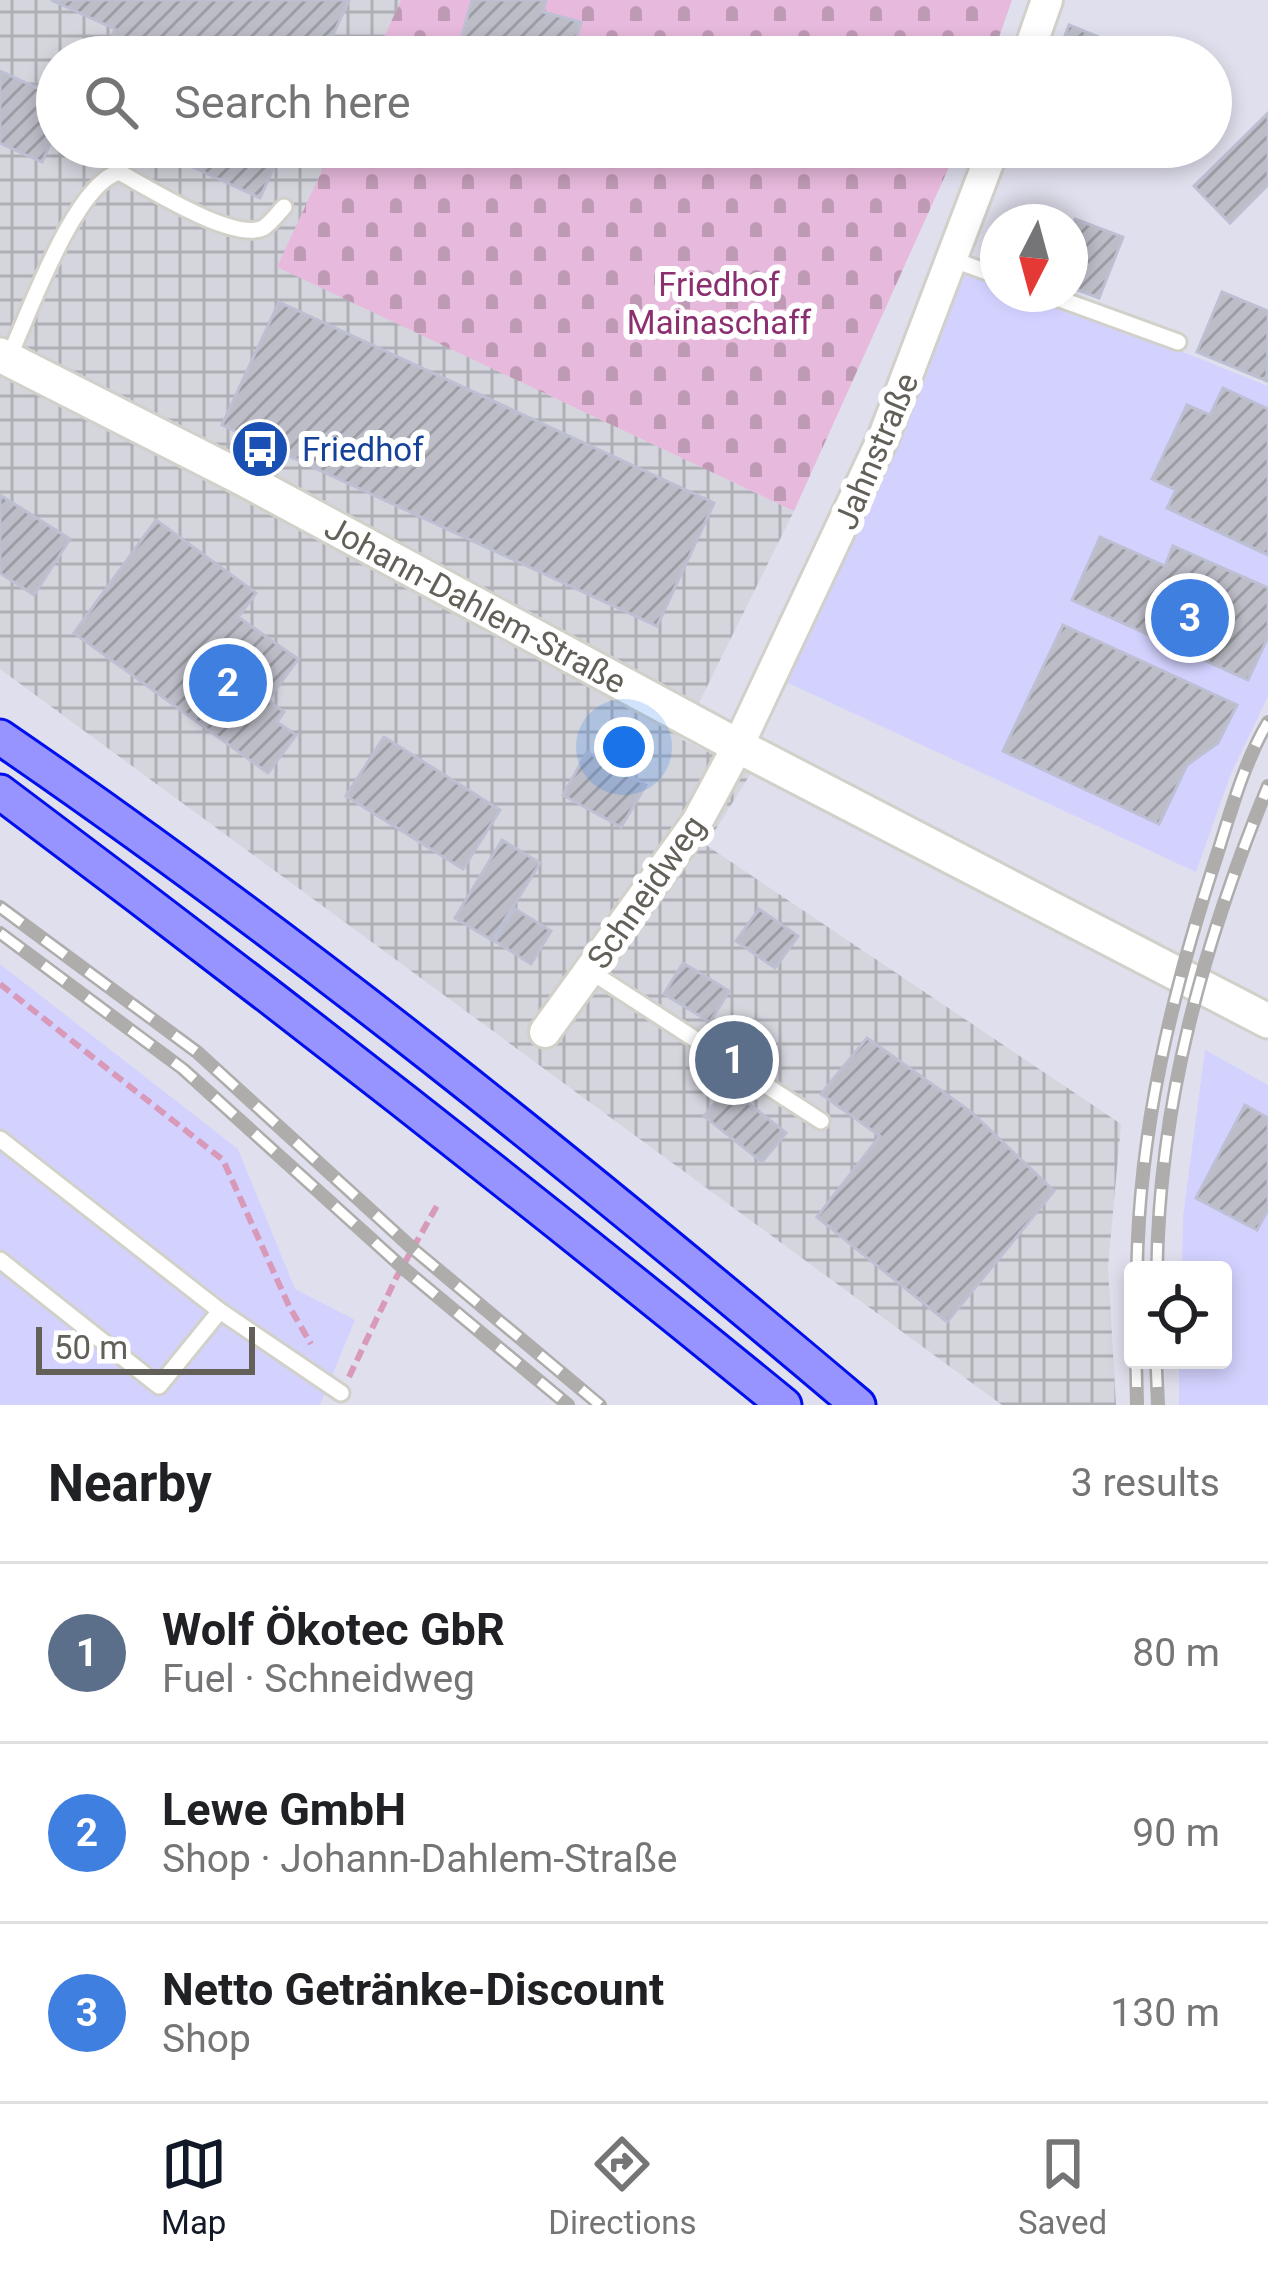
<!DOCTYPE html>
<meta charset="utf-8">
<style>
body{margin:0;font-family:Roboto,sans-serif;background:#f2f2f2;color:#202124}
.controls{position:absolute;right:36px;bottom:36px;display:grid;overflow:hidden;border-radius:12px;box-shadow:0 6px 18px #0003}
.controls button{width:108px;height:108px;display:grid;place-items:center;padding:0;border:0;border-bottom:3px solid #e0e0e0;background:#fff;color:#202124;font:60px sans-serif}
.compass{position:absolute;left:980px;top:204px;width:108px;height:108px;border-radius:50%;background:#fff;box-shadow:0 6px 18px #0003;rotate:186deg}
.scale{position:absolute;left:36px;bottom:30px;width:219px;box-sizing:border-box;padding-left:12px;border:6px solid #626058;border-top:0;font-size:33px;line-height:42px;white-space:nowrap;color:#626058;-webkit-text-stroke:9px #fff;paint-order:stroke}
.you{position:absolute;left:624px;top:747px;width:42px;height:42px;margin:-30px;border:9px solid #fff;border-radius:50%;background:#1a73e8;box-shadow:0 0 0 18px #1a73e833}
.badge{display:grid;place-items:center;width:78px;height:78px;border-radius:50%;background:#111827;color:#fff;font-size:39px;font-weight:700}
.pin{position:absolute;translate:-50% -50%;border:6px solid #fff;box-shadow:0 3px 12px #0006}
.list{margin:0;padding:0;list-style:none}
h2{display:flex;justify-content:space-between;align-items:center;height:156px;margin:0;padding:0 48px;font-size:51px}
h2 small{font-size:39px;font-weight:400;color:#757577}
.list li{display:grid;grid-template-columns:78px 1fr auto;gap:36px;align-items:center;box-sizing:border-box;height:180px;padding:0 48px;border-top:3px solid #e0e0e0}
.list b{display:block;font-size:45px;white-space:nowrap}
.list p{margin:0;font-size:39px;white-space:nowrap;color:#757577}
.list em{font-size:39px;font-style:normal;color:#757577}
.icon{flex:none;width:66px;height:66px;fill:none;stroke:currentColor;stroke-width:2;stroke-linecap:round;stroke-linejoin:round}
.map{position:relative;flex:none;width:1268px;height:1405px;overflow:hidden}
.search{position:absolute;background:#fff;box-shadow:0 6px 18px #0003;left:36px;right:36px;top:36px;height:132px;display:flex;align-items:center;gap:30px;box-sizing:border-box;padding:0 42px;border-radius:66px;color:#757577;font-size:45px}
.sheet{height:696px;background:#fff}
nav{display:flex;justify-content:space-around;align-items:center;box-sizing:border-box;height:168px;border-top:3px solid #e0e0e0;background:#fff;font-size:33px;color:#757577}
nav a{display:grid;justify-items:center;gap:6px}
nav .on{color:#111827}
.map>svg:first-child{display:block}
.commercial{fill:#d3d2ff}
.industrial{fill:url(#industrial-grid)}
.cemetery{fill:url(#cemetery-stones)}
.building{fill:url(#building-hatch);stroke:#bdbfd2;stroke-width:3}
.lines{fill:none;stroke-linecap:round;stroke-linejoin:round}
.service-casing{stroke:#d1d0c9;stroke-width:21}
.minor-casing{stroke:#d1d0c9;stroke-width:36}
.tertiary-casing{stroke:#d1d0c9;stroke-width:39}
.trunk-casing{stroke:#000fec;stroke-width:39}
.path{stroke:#d89ab8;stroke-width:6;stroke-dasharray:12 6;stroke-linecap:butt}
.service{stroke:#fff;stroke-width:15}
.minor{stroke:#fff;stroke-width:30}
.tertiary{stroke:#fff;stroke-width:33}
.trunk{stroke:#9894ff;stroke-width:33}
.rail-casing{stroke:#aeadab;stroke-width:14}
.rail{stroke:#fff;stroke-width:9;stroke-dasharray:27;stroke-linecap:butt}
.labels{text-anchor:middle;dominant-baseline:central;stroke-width:12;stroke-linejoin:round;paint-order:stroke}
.park-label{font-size:33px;fill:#8b2f70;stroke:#fff}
.transit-label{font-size:33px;fill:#164399;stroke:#fff;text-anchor:start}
.street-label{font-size:33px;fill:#626058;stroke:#fff}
</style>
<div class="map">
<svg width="1268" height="1405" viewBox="0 0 1268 1405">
<defs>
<pattern id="industrial-grid" width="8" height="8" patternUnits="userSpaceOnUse" patternTransform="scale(3)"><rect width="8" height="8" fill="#d4d5dd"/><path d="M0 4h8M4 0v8" fill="none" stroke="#afb0b6"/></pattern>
<pattern id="cemetery-stones" width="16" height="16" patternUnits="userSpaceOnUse" patternTransform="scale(3)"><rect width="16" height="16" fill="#e7b9dc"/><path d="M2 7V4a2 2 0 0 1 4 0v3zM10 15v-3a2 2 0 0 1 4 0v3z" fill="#bf9ab5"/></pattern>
<pattern id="building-hatch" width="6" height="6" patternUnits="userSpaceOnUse" patternTransform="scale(3)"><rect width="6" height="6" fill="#bcbdc7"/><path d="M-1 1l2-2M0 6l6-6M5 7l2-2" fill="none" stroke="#9c9da4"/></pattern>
</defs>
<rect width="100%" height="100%" fill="#e0dfed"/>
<path class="commercial" d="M954 260 998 278V294H1038L1268 386V696L1230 776 1196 872 773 676Z
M0 964 238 1149 295 1289 355 1320 320 1405H0Z
M1205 1050 1268 1085V1405H1179V1360H1223V1270H1182L1183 1217Z"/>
<path class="industrial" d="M0 0H401L375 57H57V147H333L278 267 794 511 681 739 751 773 706 845 1121 1124 1108 1267 1116 1405H1002L0 669Z"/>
<path class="cemetery" d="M401 0H1012L992 57H375Z
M333 147H958L794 511 277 267Z"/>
<path class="building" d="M51 0H349L323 57H101L115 29Z
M472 0H546L543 12 581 22 571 57H456Z
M1069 25 1106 40 1099 57H1057Z
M0 71 57 97V128L42 162 0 143Z
M1268 113V185L1230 223 1194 186Z
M149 147H283L260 198Z
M1075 219 1123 237 1099 298 1070 287V232Z
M1222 292 1268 311 1267 381 1197 352Z
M279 302 714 503 657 626 222 425Z
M1223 388 1268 409V555L1167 508 1176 490 1152 479 1187 405 1210 415Z
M0 495 70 539 34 595 0 573Z
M156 520 256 593 238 617 298 659 268 700 284 712 277 722 296 735 268 773 74 633Z
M1100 537 1165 566 1173 546 1268 588V637L1248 680 1072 600Z
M1063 625 1237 705 1218 743 1187 765 1159 824 1003 751Z
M384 737 500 810 463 869 346 796Z
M587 752 646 785 621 827 563 795Z
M502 840 540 863 492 940 455 918Z
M515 909 551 931 531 964 495 941Z
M759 909 798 936 775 968 736 941Z
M683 963 729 991 710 1022 664 994Z
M867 1038 971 1112 1054 1191 947 1322 817 1217 880 1136 821 1094Z
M728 1087 786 1133 762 1162 704 1116Z
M1245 1105 1268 1118V1210L1257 1230 1196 1198Z"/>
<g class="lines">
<g class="service-casing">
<path id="service" d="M954 260 998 276
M1046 294 1178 342
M8 359C29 314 74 185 119 172 147 187 233 242 263 228 270 224 278 213 284 207
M590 971 821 1121
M0 1139 220 1311 341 1393
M0 1260 159 1386 220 1311"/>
</g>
<g class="minor-casing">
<path id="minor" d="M1027 57 1047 0
M545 1032 697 822 738 746 884 436 994 147"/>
</g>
<g class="tertiary-casing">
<g id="tertiary">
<path id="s1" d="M0 355 242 478 738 746 1268 1021"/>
</g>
</g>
<g class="trunk-casing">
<path id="trunk" d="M0 737C299 942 581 1171 858 1405
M0 792C266 991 527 1195 784 1405"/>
</g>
<path class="path" d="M0 984 223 1160 289 1306 311 1344
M349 1377 396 1278 438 1204"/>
<use href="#service" class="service"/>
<use href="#minor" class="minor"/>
<use href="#tertiary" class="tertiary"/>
<use href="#trunk" class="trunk"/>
<g class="rail-casing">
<path id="rail" d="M0 907 197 1052 412 1248 600 1405
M0 933 183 1069 402 1267 568 1405
M1137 1270C1139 1128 1172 993 1216 858 1230 814 1244 762 1268 722
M1157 1270C1159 1102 1204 941 1268 786
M1136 1360 1137 1405
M1156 1360 1158 1405"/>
</g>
<use href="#rail" class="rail"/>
</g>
<defs>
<g id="bus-disc" transform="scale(3)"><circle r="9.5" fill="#1a4fb4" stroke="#fff"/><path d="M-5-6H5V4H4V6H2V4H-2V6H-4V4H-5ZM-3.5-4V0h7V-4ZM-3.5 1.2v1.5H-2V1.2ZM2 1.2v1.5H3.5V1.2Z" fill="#fff"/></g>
</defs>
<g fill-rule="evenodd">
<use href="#bus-disc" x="260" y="449"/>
</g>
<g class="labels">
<g class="park-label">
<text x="719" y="284">Friedhof<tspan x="719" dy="38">Mainaschaff</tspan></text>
</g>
<g class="transit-label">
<text x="302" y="449">Friedhof</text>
</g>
<g class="street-label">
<text transform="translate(876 451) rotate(-67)">Jahnstraße</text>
<text stroke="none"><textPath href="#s1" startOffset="537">Johann-Dahlem-Straße</textPath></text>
<text transform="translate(646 892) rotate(-55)">Schneidweg</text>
</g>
</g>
</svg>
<div class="controls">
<button><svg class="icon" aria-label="locate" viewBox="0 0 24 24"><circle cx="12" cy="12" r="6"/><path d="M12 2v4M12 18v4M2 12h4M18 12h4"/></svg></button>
</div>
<svg class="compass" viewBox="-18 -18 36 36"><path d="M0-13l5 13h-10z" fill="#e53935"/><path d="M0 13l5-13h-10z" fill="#757577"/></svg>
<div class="scale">50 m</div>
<div class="you"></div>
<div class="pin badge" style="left:734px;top:1060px;background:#5c6f8a">1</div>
<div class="pin badge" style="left:228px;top:683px;background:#3f7fe0">2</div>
<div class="pin badge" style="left:1190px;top:618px;background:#3f7fe0">3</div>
<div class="search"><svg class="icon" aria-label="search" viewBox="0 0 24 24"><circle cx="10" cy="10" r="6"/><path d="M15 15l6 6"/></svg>Search here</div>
</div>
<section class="sheet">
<h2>Nearby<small>3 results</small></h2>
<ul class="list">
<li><span class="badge" style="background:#5c6f8a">1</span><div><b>Wolf Ökotec GbR</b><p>Fuel · Schneidweg</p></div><em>80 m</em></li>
<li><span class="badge" style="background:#3f7fe0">2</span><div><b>Lewe GmbH</b><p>Shop · Johann-Dahlem-Straße</p></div><em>90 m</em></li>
<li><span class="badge" style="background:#3f7fe0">3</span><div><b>Netto Getränke-Discount</b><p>Shop</p></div><em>130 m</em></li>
</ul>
</section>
<nav>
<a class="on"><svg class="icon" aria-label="map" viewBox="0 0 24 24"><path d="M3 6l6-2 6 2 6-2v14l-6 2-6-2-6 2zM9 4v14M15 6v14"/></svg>Map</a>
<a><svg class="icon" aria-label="directions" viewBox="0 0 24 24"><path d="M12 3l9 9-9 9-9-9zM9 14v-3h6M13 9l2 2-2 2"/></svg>Directions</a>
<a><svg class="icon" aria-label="saved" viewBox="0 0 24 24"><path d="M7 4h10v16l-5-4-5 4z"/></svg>Saved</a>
</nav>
